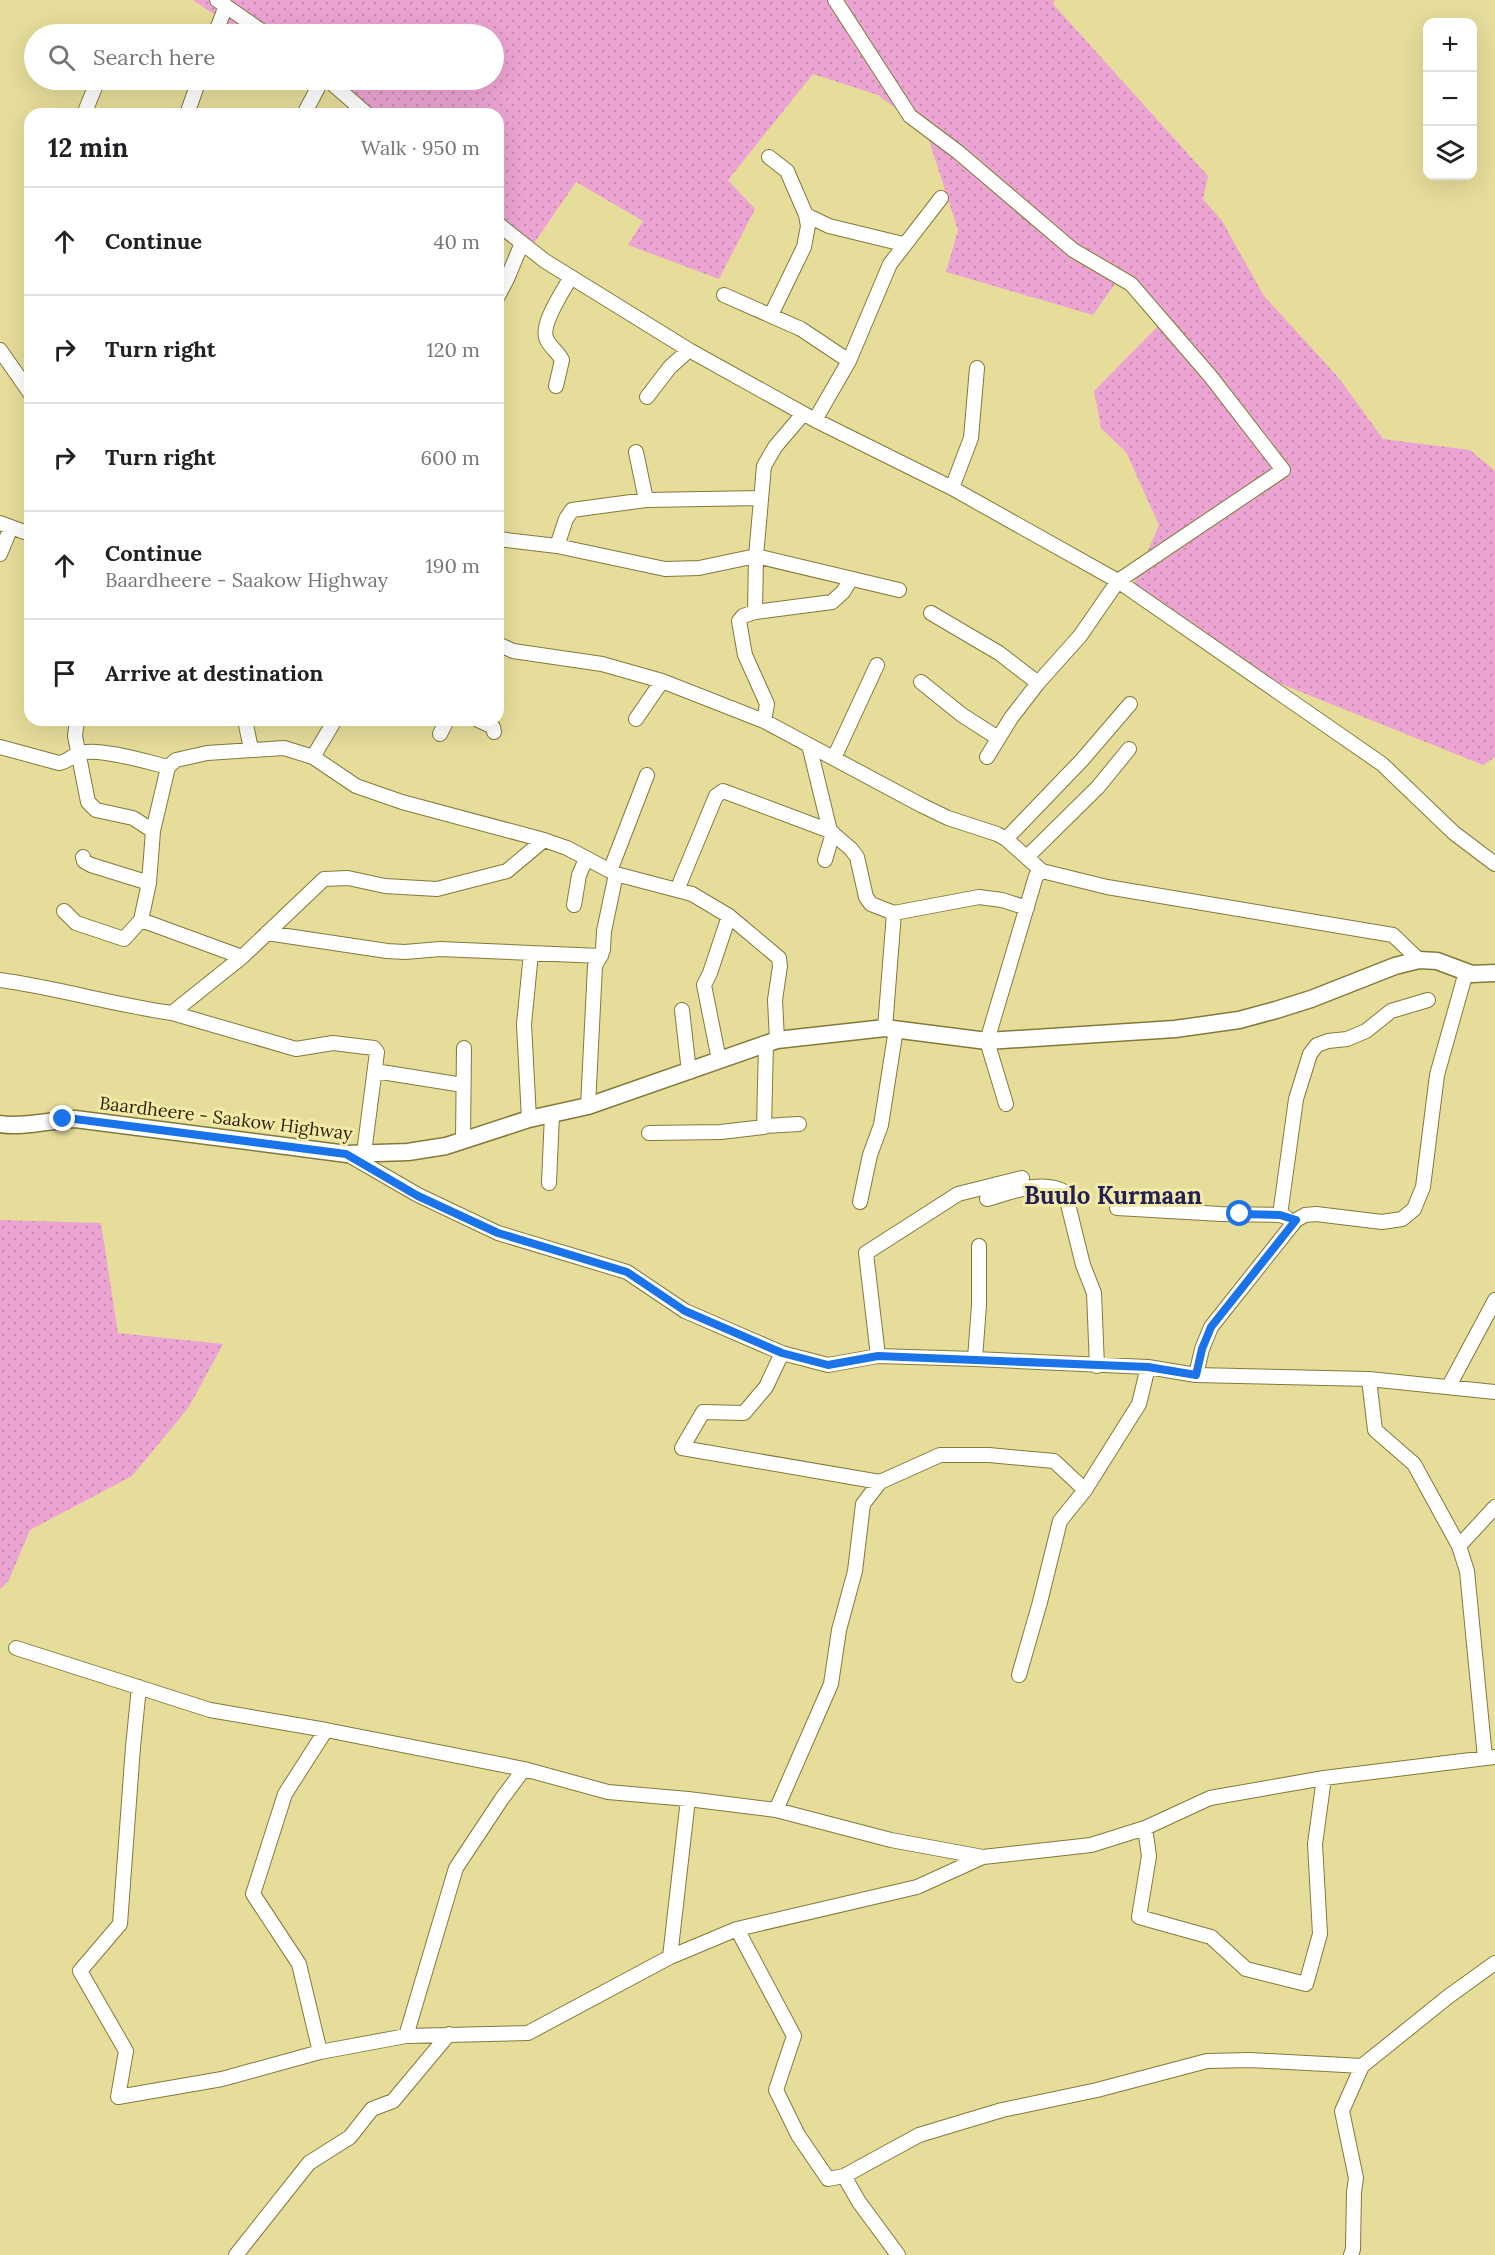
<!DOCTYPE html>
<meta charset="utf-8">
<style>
body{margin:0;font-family:Lora,serif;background:#f2f2f2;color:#202124}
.controls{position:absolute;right:18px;top:18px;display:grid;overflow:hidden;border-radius:12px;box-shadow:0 6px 24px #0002}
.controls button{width:54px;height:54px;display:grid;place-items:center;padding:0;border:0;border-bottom:2px solid #e0e0e0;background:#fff;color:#202124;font:30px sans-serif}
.stop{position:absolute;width:18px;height:18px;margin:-14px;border:4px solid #1a73e8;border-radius:50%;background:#fff}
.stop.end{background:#1a73e8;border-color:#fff;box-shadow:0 2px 6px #0008}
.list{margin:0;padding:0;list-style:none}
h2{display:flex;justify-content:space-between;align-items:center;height:78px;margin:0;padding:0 24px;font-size:26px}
h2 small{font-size:20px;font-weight:400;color:#757577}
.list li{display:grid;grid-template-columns:39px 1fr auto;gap:18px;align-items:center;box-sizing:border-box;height:108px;padding:0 24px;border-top:2px solid #e0e0e0}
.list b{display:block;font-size:22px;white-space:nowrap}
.list p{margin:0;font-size:20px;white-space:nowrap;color:#757577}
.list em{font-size:20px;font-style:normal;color:#757577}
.icon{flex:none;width:33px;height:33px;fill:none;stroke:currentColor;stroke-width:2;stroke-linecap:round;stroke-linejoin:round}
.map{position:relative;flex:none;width:1495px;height:2255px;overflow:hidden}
.search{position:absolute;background:#fff;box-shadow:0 6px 24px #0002;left:24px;top:24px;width:480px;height:66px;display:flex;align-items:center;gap:15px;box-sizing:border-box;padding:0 21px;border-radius:33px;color:#757577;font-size:22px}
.panel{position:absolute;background:#fff;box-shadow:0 6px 24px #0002;left:24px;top:108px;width:480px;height:618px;border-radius:18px}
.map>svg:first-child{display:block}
.grass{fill:url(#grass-dots)}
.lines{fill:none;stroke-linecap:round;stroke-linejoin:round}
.minor-casing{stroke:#837a3a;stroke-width:16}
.major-casing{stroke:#837a3a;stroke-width:19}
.minor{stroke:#fff;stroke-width:14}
.major{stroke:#fff;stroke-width:16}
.route{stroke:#1a73e8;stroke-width:8}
.labels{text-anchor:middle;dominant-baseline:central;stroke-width:6;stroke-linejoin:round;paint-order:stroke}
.street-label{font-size:18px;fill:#2a260b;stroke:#f3eaa8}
.district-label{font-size:24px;font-weight:bold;fill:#231f58;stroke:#f3eaa8}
</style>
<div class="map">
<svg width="1495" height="2255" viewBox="0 0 1495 2255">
<defs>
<pattern id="grass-dots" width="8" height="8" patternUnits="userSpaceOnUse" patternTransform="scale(1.5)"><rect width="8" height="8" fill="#eca4d2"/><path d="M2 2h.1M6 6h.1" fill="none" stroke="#cb8db3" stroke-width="1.8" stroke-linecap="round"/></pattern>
</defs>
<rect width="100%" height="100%" fill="#e6dd9b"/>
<path class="grass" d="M193 0H1055L1053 4 1208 176 1203 199 1222 221 1264 296 1338 377 1383 439 1470 450 1495 471V757L1483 765 1239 667 1134 583 1159 525 1126 452 1101 428 1094 391 1166 318 1124 271 1093 315 946 272 958 230 926 131 878 95 813 74 728 180 755 209 719 279 628 245 643 221 576 182 526 255 498 234V114H363L317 80H494V34H243Z
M0 1220 101 1223 118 1333 223 1344 189 1407 132 1476 30 1530 8 1582 0 1589Z"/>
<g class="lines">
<g class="minor-casing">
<path id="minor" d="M217 0 266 34
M835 0 910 116 958 152 1073 250 1131 284 1211 377 1283 470 1118 581 1080 636 1038 683 1011 718 987 757
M215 34 226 6
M328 80 367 114
M84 114 98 80
M187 114 199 80
M304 114 322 80
M769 157 787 171 806 215 808 226 804 247 771 315
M806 215 829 226 903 244
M498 224 545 261 689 350 815 420 952 488 1118 581 1382 764 1454 833 1495 864
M724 295 801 329 849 361
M498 296 507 279 522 243
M0 350 30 393
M556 386 562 360C558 352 551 348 547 340 539 326 563 291 571 277
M647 397 670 367 689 350
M815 420 849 361 890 264 941 198
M636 452 646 500
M952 488 971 438 977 368
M0 523 30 534
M498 539 557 546 665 569 699 568 756 556 899 590
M557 546 566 519 572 510 646 500 761 498
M0 554 11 527
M755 612 832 602 843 592 851 579
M931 613 999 653 1038 683
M498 644 513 651 602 664 662 681 764 721 921 805 948 818 997 834 1006 839 1042 871
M921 682 962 715 998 738
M636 719 662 681
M77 720 75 736 88 802 96 810 133 818 153 831
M245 720 251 749
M478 720 493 727 494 732
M764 721 767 704 745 655 739 621 743 616 755 612 756 556 764 466 775 447 803 414
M440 734 447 720
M809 745 830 831 851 849 857 857 866 897 871 904 894 913 979 897 1002 900 1027 908
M0 747 59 763C68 762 72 755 80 753 98 747 148 762 168 767
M313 757 335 720
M834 758 877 665
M1006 839 1082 760 1130 704
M83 857 84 861 91 865 149 883
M1027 857 1098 787 1129 749
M825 860 833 833
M610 871 647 775
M677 890 716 796 723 791 830 831
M574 905 579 875 586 859
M64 911 76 923 124 939 141 920
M267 933 387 951 405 952 440 949 601 956
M242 957 141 920 149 883 153 831 168 767 176 760 207 753 284 748 313 757 356 786 402 802 544 840 567 848 616 874 692 894 729 916 779 958 780 966 775 1000 777 1040
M0 980C58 988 114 1005 172 1013
M682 1010 689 1072
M885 1028 894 913
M719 1060 704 985 710 973 729 916
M375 1071 463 1085
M1006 1104 987 1041 1036 876 1042 871 1107 887 1393 935 1419 960
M588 1106 595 966 603 950 604 931 616 874
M529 1119 524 1024 531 953
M765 1126 799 1124
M649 1133 721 1132 764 1127 766 1044
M463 1140 464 1048
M364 1153 377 1052 374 1048 333 1043 296 1049 172 1013 242 957 324 879 348 878 385 886 437 889 507 871 544 840
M347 1154 418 1195 498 1233 627 1272 685 1311 782 1353 828 1365 878 1356 975 1359 1148 1367 1196 1375 1369 1379 1495 1392
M549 1183 552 1114
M987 1199C1012 1192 1041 1179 1065 1192L1083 1265 1094 1293 1097 1366
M860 1202 870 1155 881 1125 896 1029
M1117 1208 1221 1214 1280 1215 1286 1217
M1280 1215 1296 1099 1310 1054 1317 1045 1328 1041 1347 1039 1366 1031 1391 1011 1428 1000
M782 1353 766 1387 744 1413 703 1412 682 1448 880 1482 940 1455H989L1054 1461 1085 1490
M878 1356 866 1253 958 1194 1022 1178
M975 1359 979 1305V1246
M1196 1375 1202 1349 1211 1327 1296 1220 1305 1215 1316 1214 1382 1222 1402 1219 1414 1209 1423 1187 1437 1075 1466 972
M1369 1379 1375 1430 1414 1464 1459 1546 1467 1571 1485 1758
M1449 1386 1495 1300
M1459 1546 1495 1507
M16 1648 210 1710 326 1730 524 1769 608 1792 688 1799 776 1810 891 1840 983 1857
M1019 1675 1040 1602 1060 1521 1085 1490 1139 1404 1148 1367
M139 1687 133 1747 120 1924 80 1971 126 2051 118 2097 222 2079 320 2052
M326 1730 285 1794 253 1894 299 1964 320 2052 406 2036 528 2033 670 1957 737 1929 917 1887 983 1857 1091 1845 1145 1828 1210 1798 1324 1778 1495 1757
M776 1810 831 1684 839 1630 855 1571 863 1504 880 1482
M1145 1828 1149 1856 1139 1917 1211 1937 1246 1969 1306 1984 1320 1934 1315 1844 1324 1778
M737 1929 794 2036 776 2090 798 2135 828 2179 844 2176 919 2135 1002 2110 1097 2090 1207 2061 1250 2060 1362 2066 1449 1996 1495 1963
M670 1957 688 1799
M406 2036 456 1868 501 1800 524 1769
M844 2176 859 2202 898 2255
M236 2255 309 2163 350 2137 372 2109 393 2101 449 2034
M1351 2255 1353 2249 1354 2192 1356 2178 1342 2111 1362 2066"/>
</g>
<g class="major-casing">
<path id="major" d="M0 1124C21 1128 52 1120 75 1119L347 1154 408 1152 446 1146 529 1119 588 1106 777 1040 885 1028 987 1041 1175 1029 1239 1020 1276 1010 1311 999 1395 966 1419 960 1437 961 1472 974 1495 973"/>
</g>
<use href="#minor" class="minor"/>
<use href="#major" class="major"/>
</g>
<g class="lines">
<path class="route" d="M63 1119H75L346 1154 418 1196 498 1233 627 1272 685 1311 782 1353 828 1365 878 1356 1148 1367 1196 1375 1202 1349 1211 1327 1296 1220 1280 1215 1240 1214"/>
</g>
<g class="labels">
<g class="street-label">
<text transform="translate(226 1118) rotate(7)">Baardheere - Saakow Highway</text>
</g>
<g class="district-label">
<text x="1113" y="1195">Buulo Kurmaan</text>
</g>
</g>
</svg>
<div class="controls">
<button>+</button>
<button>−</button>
<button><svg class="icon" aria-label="layers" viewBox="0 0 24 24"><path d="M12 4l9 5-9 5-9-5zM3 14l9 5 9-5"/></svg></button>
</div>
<div class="stop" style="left:1240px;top:1214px"></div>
<div class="stop end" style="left:63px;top:1119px"></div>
<div class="search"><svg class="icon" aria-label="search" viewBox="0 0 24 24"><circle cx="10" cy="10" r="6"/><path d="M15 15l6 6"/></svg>Search here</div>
<section class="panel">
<h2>12 min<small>Walk · 950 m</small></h2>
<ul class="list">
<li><svg class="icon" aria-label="ahead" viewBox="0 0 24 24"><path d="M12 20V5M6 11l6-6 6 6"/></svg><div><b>Continue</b></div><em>40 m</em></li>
<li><svg class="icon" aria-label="right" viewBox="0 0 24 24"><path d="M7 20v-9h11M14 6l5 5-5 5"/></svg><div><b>Turn right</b></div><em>120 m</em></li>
<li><svg class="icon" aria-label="right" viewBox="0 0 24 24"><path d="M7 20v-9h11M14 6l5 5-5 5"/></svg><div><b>Turn right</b></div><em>600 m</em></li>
<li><svg class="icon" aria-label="ahead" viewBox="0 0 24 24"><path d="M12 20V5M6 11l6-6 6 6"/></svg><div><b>Continue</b><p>Baardheere - Saakow Highway</p></div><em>190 m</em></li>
<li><svg class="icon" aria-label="arrive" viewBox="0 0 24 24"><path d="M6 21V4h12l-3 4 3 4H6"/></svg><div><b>Arrive at destination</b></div></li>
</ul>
</section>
</div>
